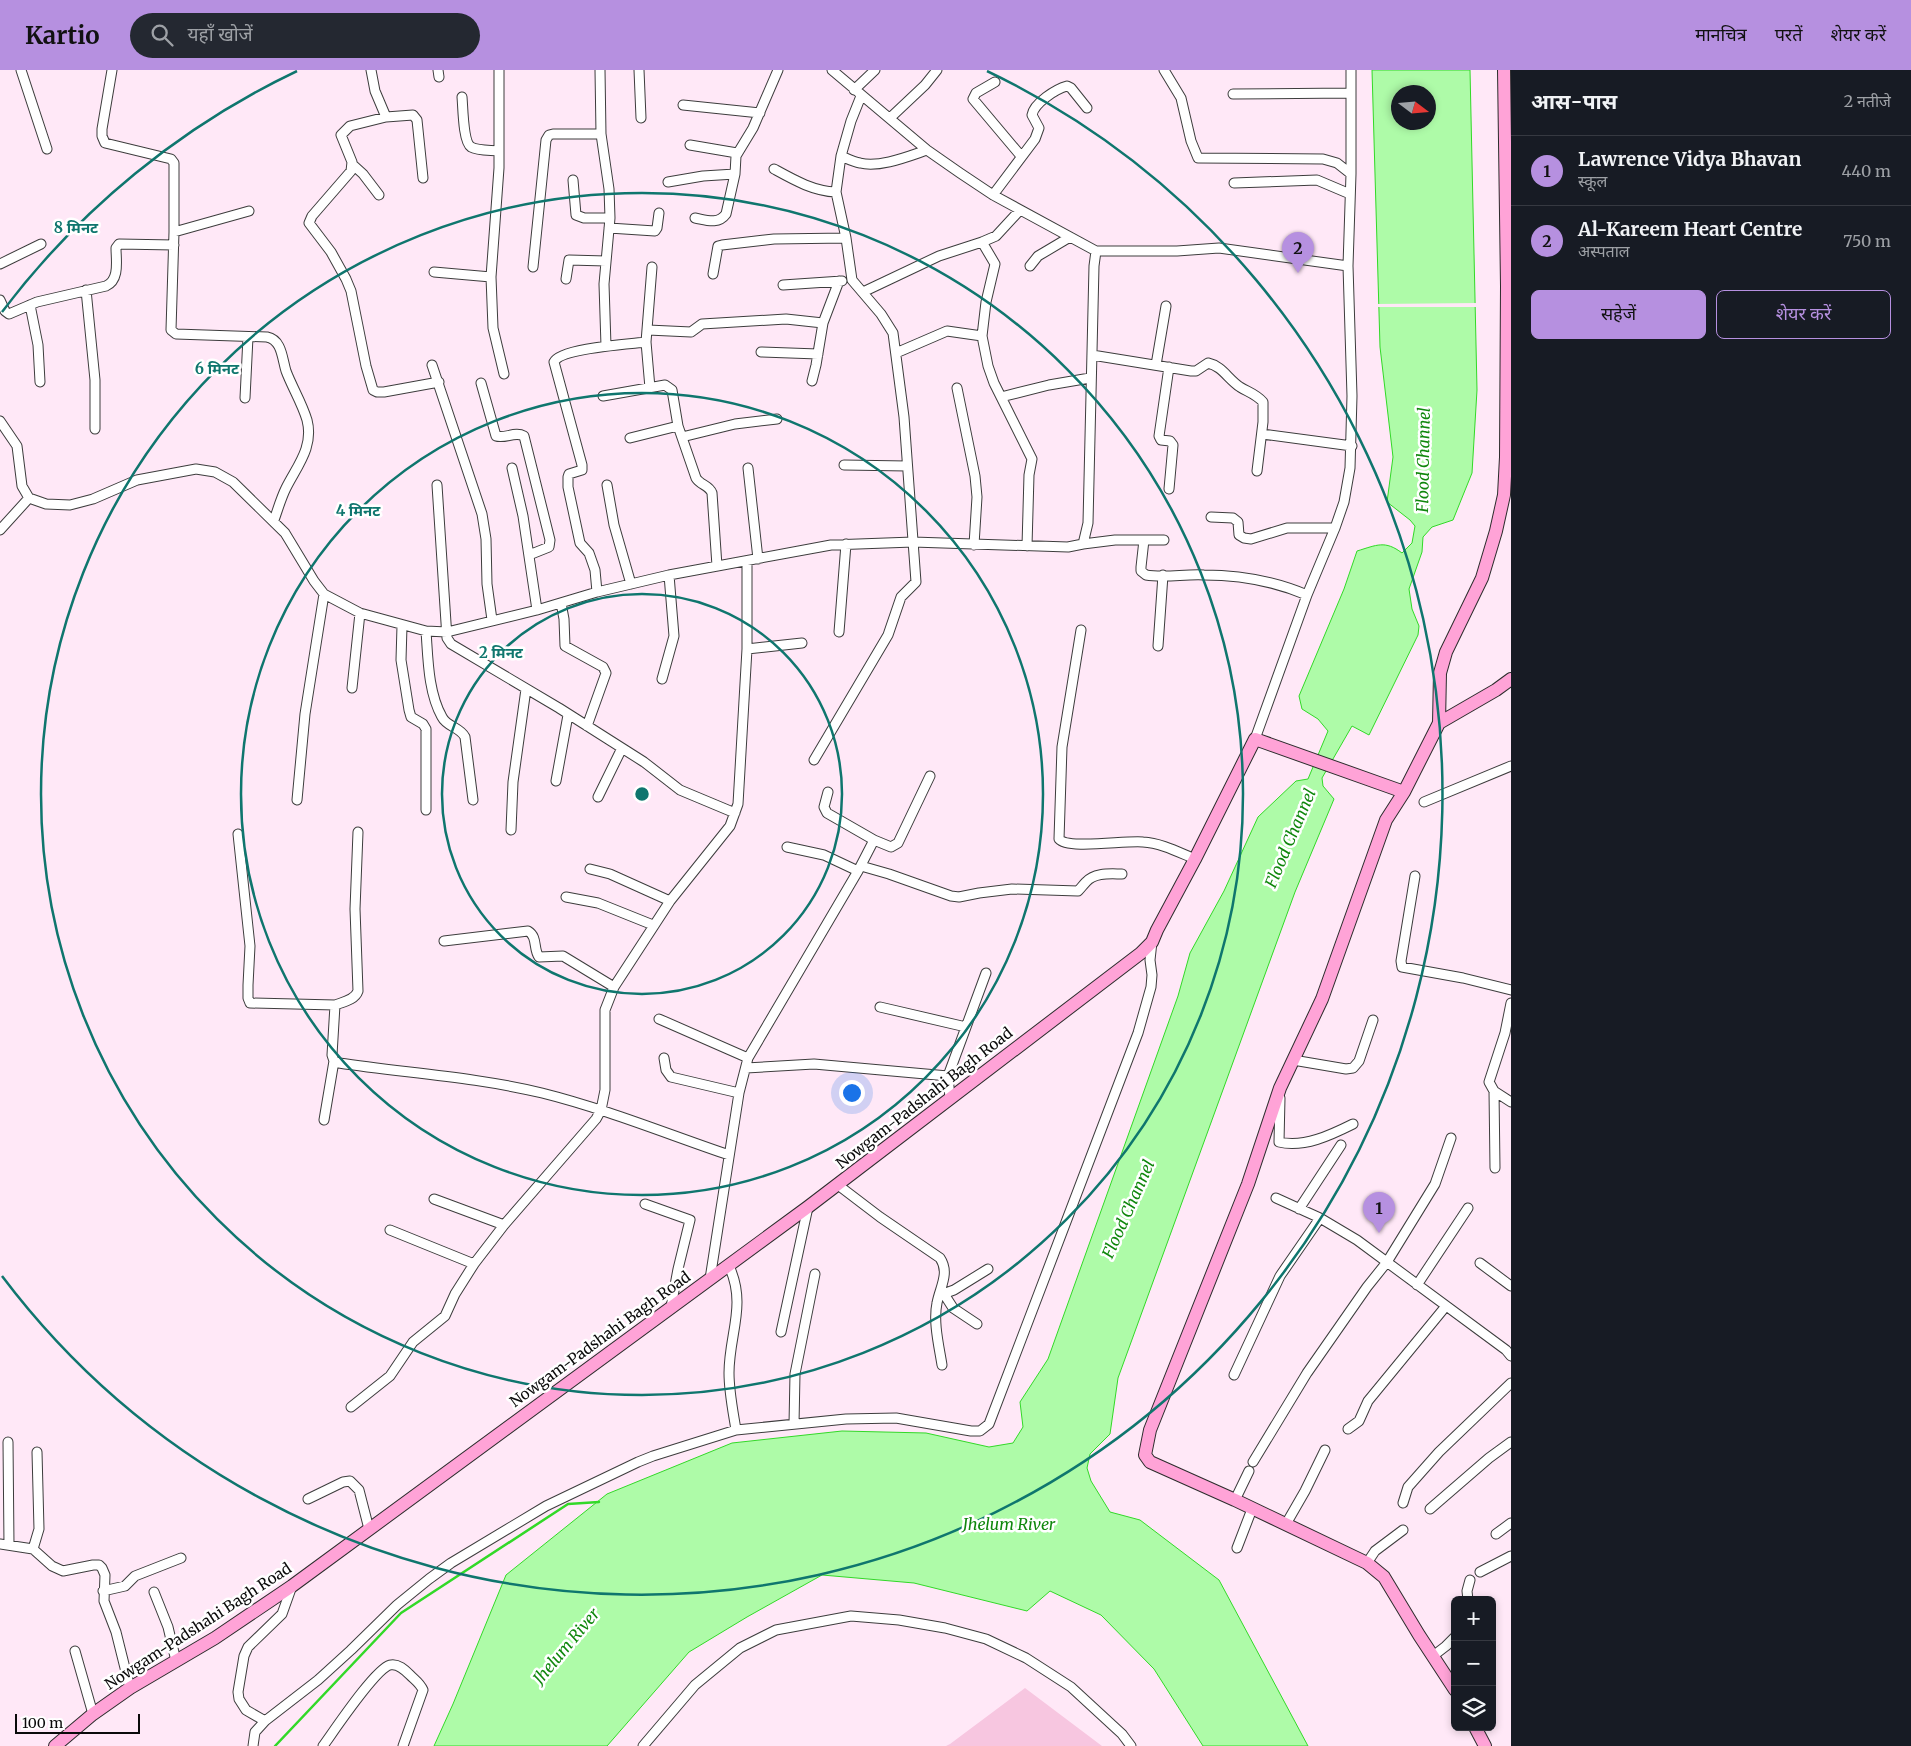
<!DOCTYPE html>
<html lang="hi">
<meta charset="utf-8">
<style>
body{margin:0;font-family:Merriweather,"Noto Sans Devanagari",serif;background:#242831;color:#f1f3f6}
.controls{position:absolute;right:15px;bottom:15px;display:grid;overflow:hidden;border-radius:8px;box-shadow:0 2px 8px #0003}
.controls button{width:45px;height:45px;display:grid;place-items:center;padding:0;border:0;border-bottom:1px solid #363941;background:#171b24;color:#f1f3f6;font:25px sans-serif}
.compass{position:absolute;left:1391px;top:15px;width:45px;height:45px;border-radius:50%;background:#171b24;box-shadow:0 2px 8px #0003;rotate:106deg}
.scale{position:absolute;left:15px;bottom:12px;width:125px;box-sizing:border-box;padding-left:5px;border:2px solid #0a0a0a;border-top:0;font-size:14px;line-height:18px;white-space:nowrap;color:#0a0a0a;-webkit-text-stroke:4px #fff;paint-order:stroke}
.you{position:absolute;left:851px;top:1022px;width:18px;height:18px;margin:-12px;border:4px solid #fff;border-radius:50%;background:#1a73e8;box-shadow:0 0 0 8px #1a73e833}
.badge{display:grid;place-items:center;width:32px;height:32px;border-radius:50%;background:#b690e0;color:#111;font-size:16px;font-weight:700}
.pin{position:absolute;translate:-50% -41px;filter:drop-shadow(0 1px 2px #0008)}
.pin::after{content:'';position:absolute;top:26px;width:18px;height:15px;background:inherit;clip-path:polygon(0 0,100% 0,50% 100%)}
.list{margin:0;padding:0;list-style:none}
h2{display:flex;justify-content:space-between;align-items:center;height:65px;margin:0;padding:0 20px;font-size:21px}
h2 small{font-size:16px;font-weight:400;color:#9ea1a6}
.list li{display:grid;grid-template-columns:32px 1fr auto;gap:15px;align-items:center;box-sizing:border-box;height:70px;padding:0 20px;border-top:1px solid #363941}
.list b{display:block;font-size:19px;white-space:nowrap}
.list p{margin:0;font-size:16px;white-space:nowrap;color:#9ea1a6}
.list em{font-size:16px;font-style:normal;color:#9ea1a6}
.actions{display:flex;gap:10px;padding:15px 20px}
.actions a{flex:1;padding:11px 0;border:1px solid #b690e0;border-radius:8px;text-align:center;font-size:18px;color:#b690e0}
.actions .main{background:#b690e0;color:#111}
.icon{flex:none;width:28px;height:28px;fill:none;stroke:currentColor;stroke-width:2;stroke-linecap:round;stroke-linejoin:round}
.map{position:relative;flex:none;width:1511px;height:1676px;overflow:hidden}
header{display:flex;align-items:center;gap:30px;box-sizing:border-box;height:70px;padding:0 25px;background:#b690e0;color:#111}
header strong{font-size:24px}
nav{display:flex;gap:28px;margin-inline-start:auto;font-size:18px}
.search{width:350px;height:45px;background:#242831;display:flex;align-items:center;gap:12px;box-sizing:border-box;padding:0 18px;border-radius:28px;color:#9ea1a6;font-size:19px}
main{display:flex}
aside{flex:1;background:#171b24}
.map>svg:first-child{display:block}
.farmland{fill:#f7c6e0}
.water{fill:#aefba8;stroke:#32d928;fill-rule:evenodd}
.pier{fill:#ffe8f7}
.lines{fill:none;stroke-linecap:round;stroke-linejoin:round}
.stream{stroke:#32d928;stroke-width:2.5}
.street-casing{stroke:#3d3d3d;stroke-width:11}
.secondary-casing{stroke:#2c2c2c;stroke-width:14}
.street{stroke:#fff;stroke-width:9}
.secondary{stroke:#ffa3d7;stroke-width:12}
.ring{fill:none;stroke:#0f766e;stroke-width:2.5}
.labels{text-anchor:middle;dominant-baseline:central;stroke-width:5;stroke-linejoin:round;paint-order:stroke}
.street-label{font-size:15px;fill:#0a0a0a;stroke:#fff}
.water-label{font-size:16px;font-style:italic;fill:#0f870c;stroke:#fff}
.centre{fill:#0f766e;stroke:#fff;stroke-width:2.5}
.ring-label{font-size:15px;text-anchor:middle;font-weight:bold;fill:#0f766e;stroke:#fff;stroke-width:5;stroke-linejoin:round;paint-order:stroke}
</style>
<header>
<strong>Kartio</strong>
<div class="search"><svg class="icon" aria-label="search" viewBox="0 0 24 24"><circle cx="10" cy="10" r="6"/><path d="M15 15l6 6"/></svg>यहाँ खोजें</div>
<nav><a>मानचित्र</a><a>परतें</a><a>शेयर करें</a></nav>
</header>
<main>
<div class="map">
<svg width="1511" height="1676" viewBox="0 0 1511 1676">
<rect width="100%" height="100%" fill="#ffe8f7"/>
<path class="farmland" d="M1025 1618 1102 1676H946L950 1674Z"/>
<path class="water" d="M1372 0H1470L1477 320 1472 403 1453 450 1432 457 1423 467 1422 482 1409 519 1412 539 1419 556 1418 565 1369 665 1352 656 1322 708 1323 716 1334 729 1295 822 1118 1308 1110 1364 1090 1384 1087 1398 1091 1411 1110 1442 1140 1450 1219 1510 1308 1676H1203L1154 1599 1101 1545 1050 1521 1027 1541 914 1513 822 1505 747 1547 689 1582 607 1676H434L453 1634 506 1505 607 1424 732 1373 842 1361 926 1363 989 1377 1013 1373 1023 1357 1020 1332 1048 1289 1178 926 1190 883 1224 821 1258 747 1296 711 1308 709 1328 661 1318 649 1302 639 1299 626 1344 519 1357 481C1377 475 1385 470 1402 483L1412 473 1415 456 1410 450 1387 432 1393 387 1380 277ZM1398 22H1428V52H1398Z"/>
<path class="pier" d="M1478 233V237H1376V234Z"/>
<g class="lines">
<path class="stream" d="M275 1676 401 1543 568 1434 599 1432"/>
<g class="street-casing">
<path id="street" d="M21 0 47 79
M112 0 102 59V66L105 73 171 89 174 93V162L171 260 176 264 267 267C282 270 282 288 286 301 292 317 302 333 307 350 314 377 297 396 286 418 281 428 278 439 274 450
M371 0 375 21 386 47
M438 0 439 7
M499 0V98L491 207 493 258 504 304
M600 0 601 64 609 119 610 148 604 214 606 276
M639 0 641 48
M832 0 927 80 960 103 993 125 1096 181H1177L1219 178 1348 196
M1164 0 1181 28 1191 71 1198 88 1323 89 1337 93 1351 104
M995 12 976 23 973 29 1021 86
M854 20 875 0
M1233 24 1350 23
M462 27C463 37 463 72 471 77 478 81 491 80 499 81
M683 35 760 43
M890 48 925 15 937 0
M690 75 737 83
M841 86C848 89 854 92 860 93 880 98 909 86 927 80
M352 94 363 104 379 125
M774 99C794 110 813 121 836 122
M423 108 417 50 413 45 386 47 350 56 341 65 352 92 351 101 312 146 309 153 331 182 346 209 351 221 366 296 373 320 377 322H384L439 312
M573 110 576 145 584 148H610
M668 112 703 106 735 104
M1234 113 1317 110 1350 124
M993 125 1035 69 1039 58 1032 45C1034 33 1056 19 1067 16L1071 18 1087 38
M695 148C706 150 718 155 726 144L735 104 736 86 753 58 778 0
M609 158 655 161 657 158 659 143
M174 162 249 141
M982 172 995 194 986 232 982 266 988 296 994 313 1032 389 1029 405 1027 476
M0 194 41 174
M1030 196 1038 186 1070 167
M533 197 546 70 549 65 553 64H601
M434 202 491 207
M713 204 718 176 722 175 774 169 846 168
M566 209 569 190 606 191
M783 215 842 211
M86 220 95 310V359
M863 222 939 186 982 172 996 166 1020 140
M0 230 5 241 9 244 37 232 106 216C120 210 116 190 116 178L119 174 174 175
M30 235 38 275 40 312
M648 260 691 262 702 254 786 249 823 253
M761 282 818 284
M896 283 947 261 982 266
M1092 285 1191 301H1196L1208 293C1222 296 1228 309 1240 317 1248 322 1256 324 1263 332V352L1257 401
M432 295 482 444 486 469 487 514 492 550
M1156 295 1166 236
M1169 297 1159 366 1161 370 1170 371 1173 375 1169 419
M812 311 816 295 823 253 839 211
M481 313 496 366C505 369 515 361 524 366L550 470 549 477 529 485
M650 318 646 272 652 197
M957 318 975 406 977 427 974 475
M603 326 665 315 672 320 678 356 696 408C700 415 709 415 712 423L717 496
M1001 327 1049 315 1090 308
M245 328 248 267
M0 351 17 376 22 416 29 428 46 434 70 435 93 429 137 410 196 399 215 402 233 412 285 463 314 511 324 524 360 543 426 561 447 562 537 540 597 522 669 505 831 475 913 472 1068 477 1083 474 1088 453 1094 196 1096 181
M1262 364 1352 376
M682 367 735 354 777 349
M630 368 678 356
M844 395 907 396
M512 398 523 446 537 540
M748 398 758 489
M437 415 447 568 451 574 559 638 644 692 680 720 735 743
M607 415 614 455 631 514
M1211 447 1233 448 1238 452 1239 465 1244 468 1251 469 1287 458H1335
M0 460 29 428
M1144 470 1141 497V501L1146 505C1164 508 1185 504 1204 505 1241 505 1274 511 1307 525
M1083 474 1115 470H1164
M597 522 595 500 589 483 580 473 568 417V407L569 404 582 400V395L554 292C560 278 630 274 646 272
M561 533 564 549 565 576 603 597 606 603 587 656
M402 556 401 590 409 640 411 647 423 654 426 659V740
M1081 560 1062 677 1059 769C1068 780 1126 770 1143 772 1161 773 1178 782 1195 789
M426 561C428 588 428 622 442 647 447 657 460 657 465 667L473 730
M839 562 846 474
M1158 576 1163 505
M747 579 802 573
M662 609 674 566 669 505
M352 618 360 543
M1255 669 1307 525 1335 458 1344 432 1350 398 1352 326 1348 196 1351 104V0
M814 690 888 565 901 527 916 512 904 347 893 263 881 244 852 210 846 168 836 122 841 86 851 51 861 26
M556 711 568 645
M828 722 824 737 827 743 874 770
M598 727 622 678
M297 730 305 644 324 524
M1424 732 1511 696
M511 760 513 712 526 619
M358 762 355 839 358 921C355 930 343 932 335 935L332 985 334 991 339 993C406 1003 476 1007 542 1023 606 1039 667 1064 729 1085
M238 764 250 876 248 915V928L250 933 335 935
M787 777 824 785 858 801
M861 796 889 804 951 826 959 827 979 823 1012 819 1078 821C1081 818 1083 815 1086 812 1095 802 1111 804 1122 804
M590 799 610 804 670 831
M1415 806 1401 891 1402 897 1463 908 1511 920
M566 827 598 833 653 855
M444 871 528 861C538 867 533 879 539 887L563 886 614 917
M1511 933 1505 963 1489 1012 1494 1021 1511 1032
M880 937 966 957
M659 949 748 988
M664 988 666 1000 671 1007 739 1023
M1293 990 1346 999 1353 998 1359 991 1373 950
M746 998 814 994 948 1006
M1494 1021 1495 1098
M950 1028 948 1006 986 903
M1280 1028 1279 1072C1304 1078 1331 1065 1353 1054
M324 1050 334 991
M838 1115 880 1147 940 1188C950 1203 940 1217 937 1233 933 1252 939 1276 942 1295
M1276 1128 1320 1148 1357 1170 1506 1280 1511 1286
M434 1129 504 1155
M645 1134 690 1150 678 1199 671 1237
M1299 1139 1341 1075
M390 1160 474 1194
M1480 1193 1511 1216
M729 1196C747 1235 729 1264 729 1303 729 1322 733 1341 736 1360
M710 1209 739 1023 748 988 858 801 874 770 891 777 898 773 930 706
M1417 1215 1468 1138
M944 1224 953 1238 977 1254
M940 1225 954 1220 988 1199
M781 1262 808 1137
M1234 1305 1280 1206 1320 1148
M351 1337 390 1306 413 1272 445 1246 455 1224 474 1194 504 1155 596 1049 601 1040 605 1020V940L614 917 670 831 730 756 738 734 747 579V492
M794 1354 795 1304 815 1204
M1348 1359 1359 1351 1368 1331 1446 1236
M8 1372 9 1475
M1253 1392 1307 1303 1367 1217 1387 1192 1435 1114 1451 1068
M308 1429 343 1412 350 1411 359 1420 369 1459
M1235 1430 1249 1401
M1403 1433 1408 1417 1439 1382 1511 1313
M1430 1439 1489 1388 1511 1372
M1286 1454 1305 1421 1325 1380
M1496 1464 1511 1453
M0 1474 33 1479 52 1496 63 1501 93 1495H99L102 1498 105 1505 104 1531 116 1562 130 1618
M1237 1478 1252 1439
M33 1479 39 1459 37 1382
M1367 1493 1375 1481 1403 1460
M1480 1502 1511 1486
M103 1521 125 1516 135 1506 181 1488
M154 1522 168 1557 176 1591
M1468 1530 1467 1521 1470 1510
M75 1581 93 1644
M1433 1586 1446 1576 1455 1567
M265 1651 246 1640 239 1629 238 1622 244 1586 248 1577 282 1544 292 1516
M253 1676 255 1662 265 1651 318 1610 351 1580 397 1535 429 1509 451 1493 546 1436 638 1392 653 1386 736 1360 846 1349 896 1348 971 1361H980L989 1354 1138 963 1151 917 1152 905 1150 890 1152 872
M323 1676C334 1661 375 1599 390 1595 398 1593 405 1600 410 1605 415 1610 420 1613 423 1620L403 1676
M643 1676 695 1615 740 1578 776 1560 851 1546 899 1550 945 1558 986 1569 1026 1588 1071 1617 1122 1664 1131 1676"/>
</g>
<g class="secondary-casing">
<path id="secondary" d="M1439 653 1440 603 1446 582 1482 508 1496 461 1504 425 1506 387 1507 216 1504 0
M1455 1620 1419 1565 1384 1507 1367 1493 1235 1430 1150 1392 1145 1385 1150 1360 1248 1114 1280 1018 1322 929 1386 750 1404 722 1439 653 1496 620 1511 609
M1475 1657 1485 1676
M55 1676 93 1644 130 1618 215 1568 292 1516 808 1137 1141 883 1152 872 1157 860 1195 789 1255 669 1404 722"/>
</g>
<use href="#street" class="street"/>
<use href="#secondary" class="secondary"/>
</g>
<g class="ring">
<circle cx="642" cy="724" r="200"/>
<circle cx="642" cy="724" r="401"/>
<circle cx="642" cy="724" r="601"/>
<path d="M2 242A801 801 0 0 1 297 1M987 1A801 801 0 1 1 2 1206"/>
</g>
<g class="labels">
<g class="street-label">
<text transform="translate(924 1028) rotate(-38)">Nowgam-Padshahi Bagh Road</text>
<text transform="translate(600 1269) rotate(-36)">Nowgam-Padshahi Bagh Road</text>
<text transform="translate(198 1556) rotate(-33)">Nowgam-Padshahi Bagh Road</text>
</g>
<g class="water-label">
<text transform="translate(1423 390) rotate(-89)">Flood Channel</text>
<text transform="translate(1290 768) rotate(-67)">Flood Channel</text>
<text transform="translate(1128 1139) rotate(-66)">Flood Channel</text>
<text x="1009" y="1454">Jhelum River</text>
<text transform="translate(566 1576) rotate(-50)">Jhelum River</text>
</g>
</g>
<circle cx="642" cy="724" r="8" class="centre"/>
<g class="ring-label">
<text x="76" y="163">8 मिनट</text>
<text x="217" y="304">6 मिनट</text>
<text x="358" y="446">4 मिनट</text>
<text x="501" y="588">2 मिनट</text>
</g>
</svg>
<div class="controls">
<button>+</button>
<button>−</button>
<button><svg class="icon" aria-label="layers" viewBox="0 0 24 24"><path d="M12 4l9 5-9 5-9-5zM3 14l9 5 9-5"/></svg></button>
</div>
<svg class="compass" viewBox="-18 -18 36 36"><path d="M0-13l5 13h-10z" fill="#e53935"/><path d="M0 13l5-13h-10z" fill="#9ea1a6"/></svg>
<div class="scale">100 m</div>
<div class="you"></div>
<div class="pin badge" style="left:1379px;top:1163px">1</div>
<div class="pin badge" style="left:1298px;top:203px">2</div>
</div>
<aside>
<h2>आस-पास<small>2 नतीजे</small></h2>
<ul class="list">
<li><span class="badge">1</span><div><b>Lawrence Vidya Bhavan</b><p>स्कूल</p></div><em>440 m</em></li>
<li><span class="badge">2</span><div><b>Al-Kareem Heart Centre</b><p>अस्पताल</p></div><em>750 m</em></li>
</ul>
<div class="actions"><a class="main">सहेजें</a><a>शेयर करें</a></div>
</aside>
</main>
